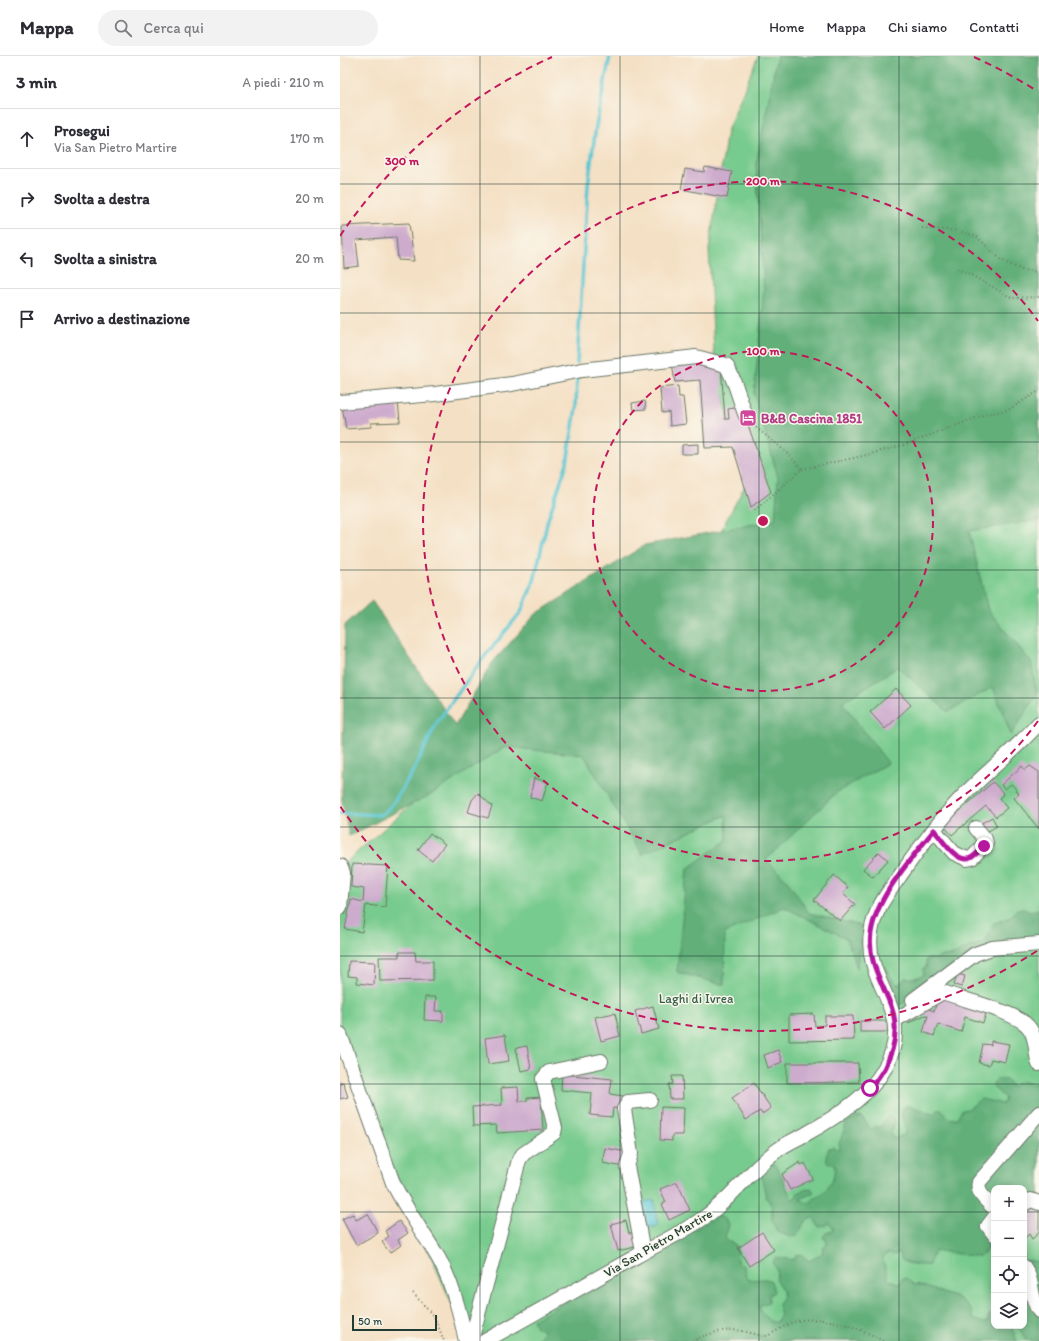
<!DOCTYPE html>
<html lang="it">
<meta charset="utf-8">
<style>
body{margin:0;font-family:Itim,sans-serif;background:#f2f2f3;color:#2b2b33}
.controls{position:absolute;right:12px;bottom:12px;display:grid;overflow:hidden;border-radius:8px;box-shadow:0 2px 10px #0003}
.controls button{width:36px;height:36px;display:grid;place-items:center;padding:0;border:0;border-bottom:1px solid #e1e1e2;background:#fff;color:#2b2b33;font:20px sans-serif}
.scale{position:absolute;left:12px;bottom:10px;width:85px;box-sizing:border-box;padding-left:4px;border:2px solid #1f3d34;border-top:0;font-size:11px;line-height:14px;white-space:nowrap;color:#1f3d34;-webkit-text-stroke:3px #fbf7ec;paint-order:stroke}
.stop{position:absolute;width:12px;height:12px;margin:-9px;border:3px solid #b5179e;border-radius:50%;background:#fff}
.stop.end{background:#b5179e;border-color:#fff;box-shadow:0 1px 4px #0008}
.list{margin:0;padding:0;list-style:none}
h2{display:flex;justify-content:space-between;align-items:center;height:52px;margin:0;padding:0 16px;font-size:17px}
h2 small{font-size:13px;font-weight:400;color:#7c7c81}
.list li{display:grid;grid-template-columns:26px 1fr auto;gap:12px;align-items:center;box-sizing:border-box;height:60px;padding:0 16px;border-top:1px solid #e1e1e2}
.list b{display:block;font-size:15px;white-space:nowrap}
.list p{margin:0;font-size:13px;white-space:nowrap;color:#7c7c81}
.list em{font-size:13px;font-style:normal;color:#7c7c81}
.icon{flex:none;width:22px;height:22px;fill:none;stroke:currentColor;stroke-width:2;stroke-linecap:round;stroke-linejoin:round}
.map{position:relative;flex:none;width:699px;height:1285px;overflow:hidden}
header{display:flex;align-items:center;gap:24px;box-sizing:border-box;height:56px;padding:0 20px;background:#fff;border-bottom:1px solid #e1e1e2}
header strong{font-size:19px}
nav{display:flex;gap:22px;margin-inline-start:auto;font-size:14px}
.search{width:280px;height:36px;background:#f2f2f3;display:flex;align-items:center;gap:10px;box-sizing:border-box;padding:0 14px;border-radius:22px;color:#7c7c81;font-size:15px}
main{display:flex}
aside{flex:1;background:#fff}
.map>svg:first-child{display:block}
.green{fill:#78cb8e;stroke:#4c8461;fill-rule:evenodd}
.forest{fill:#62af79;stroke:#407656}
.water{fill:#5ac6d3;stroke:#3c8284}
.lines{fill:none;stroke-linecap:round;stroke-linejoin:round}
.stream{stroke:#5ac6d3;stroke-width:3.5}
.building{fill:#cdabcd}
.minor-casing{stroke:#6a7666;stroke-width:16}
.path{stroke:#6a7666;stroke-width:2;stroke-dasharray:1 3;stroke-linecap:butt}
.minor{stroke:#fff;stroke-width:14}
.route{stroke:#b5179e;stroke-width:5}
.grid{fill:none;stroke:#1f3d34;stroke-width:1;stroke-opacity:0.55}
.ring{fill:none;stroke:#c2185b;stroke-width:2;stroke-dasharray:7 5}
.labels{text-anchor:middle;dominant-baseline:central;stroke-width:3;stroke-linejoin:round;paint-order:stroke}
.hotel-label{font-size:13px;font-weight:bold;fill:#b23c85;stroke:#fbf7ec;text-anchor:start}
.park-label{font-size:13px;fill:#35604a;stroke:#fbf7ec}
.street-label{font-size:13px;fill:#1f3d34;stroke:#fbf7ec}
.centre{fill:#c2185b;stroke:#fbf7ec;stroke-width:2}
.ring-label{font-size:12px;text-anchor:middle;font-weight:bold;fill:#c2185b;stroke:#fbf7ec;stroke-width:3;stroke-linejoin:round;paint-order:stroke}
</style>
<header>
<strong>Mappa</strong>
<div class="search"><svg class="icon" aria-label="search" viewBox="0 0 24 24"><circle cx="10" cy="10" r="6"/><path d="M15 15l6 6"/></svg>Cerca qui</div>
<nav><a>Home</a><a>Mappa</a><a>Chi siamo</a><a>Contatti</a></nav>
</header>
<main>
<aside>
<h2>3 min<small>A piedi · 210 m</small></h2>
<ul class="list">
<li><svg class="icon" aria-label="ahead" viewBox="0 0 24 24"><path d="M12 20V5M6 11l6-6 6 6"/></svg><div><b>Prosegui</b><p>Via San Pietro Martire</p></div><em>170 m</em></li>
<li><svg class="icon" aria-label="right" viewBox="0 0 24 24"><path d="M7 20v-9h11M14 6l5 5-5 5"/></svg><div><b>Svolta a destra</b></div><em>20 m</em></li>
<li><svg class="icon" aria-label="left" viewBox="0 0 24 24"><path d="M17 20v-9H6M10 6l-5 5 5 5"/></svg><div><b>Svolta a sinistra</b></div><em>20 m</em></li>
<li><svg class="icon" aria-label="arrive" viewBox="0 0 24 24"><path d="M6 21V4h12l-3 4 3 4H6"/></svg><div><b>Arrivo a destinazione</b></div></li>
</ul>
</aside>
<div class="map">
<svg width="699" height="1285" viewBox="0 0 699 1285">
<rect width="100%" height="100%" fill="#fbf7ec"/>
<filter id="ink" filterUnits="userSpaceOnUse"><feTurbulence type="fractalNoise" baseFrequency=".025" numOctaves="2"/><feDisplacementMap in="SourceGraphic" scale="8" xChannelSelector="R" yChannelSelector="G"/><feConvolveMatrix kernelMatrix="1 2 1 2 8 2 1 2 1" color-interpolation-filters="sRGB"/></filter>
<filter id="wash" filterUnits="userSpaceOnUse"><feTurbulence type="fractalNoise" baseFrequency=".012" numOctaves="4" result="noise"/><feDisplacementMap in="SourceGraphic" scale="16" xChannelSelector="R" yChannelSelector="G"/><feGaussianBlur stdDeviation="0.9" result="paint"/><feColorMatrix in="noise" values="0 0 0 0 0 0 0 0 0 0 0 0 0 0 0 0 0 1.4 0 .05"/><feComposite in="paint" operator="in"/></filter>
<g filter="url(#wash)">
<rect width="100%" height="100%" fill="#f4e0c4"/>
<path class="green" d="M418 0H699V1285H142L115 1255 0 993V840L5 807 380 476 409 422 389 368 374 297 369 194 387 75ZM654 1132H684V1270H654Z"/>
<path class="forest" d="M437 0H699V464L629 475 648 554 691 606 697 638 671 679 653 631 608 656 558 611 502 646 548 707 497 736 426 804 447 824 469 857 522 870 517 912 506 882 444 851 385 877 384 929 337 916 347 813 387 784 386 759 302 798 244 699 165 691 90 739 9 780 2 744 5 569 32 545 115 670 152 607 196 558 305 489 435 464 438 421 414 338 424 234 416 109Z
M683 852 689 856 699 853V885L634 895 562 948 558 949 555 941 550 938 542 911 544 909C551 914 549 925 559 929L565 922H575L584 919 583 913 586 912V903H596L602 900 615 899 620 895 642 887 646 884 654 867 671 861 677 853Z
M657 1023 667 1024 672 1031 681 1025 690 1028 699 1027V1150L684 1140V1132H654V1155L644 1167 640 1165 637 1167V1169L651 1180 647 1194 639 1201 599 1195 594 1196 589 1209C584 1210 567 1208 563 1205 560 1202 562 1200 559 1197L554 1199 548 1197 543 1201C543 1209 548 1215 547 1223L560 1228 563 1222H566L574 1229 577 1228 620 1243 630 1252 634 1263 644 1267 647 1266 649 1259 654 1258V1270H671L677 1285H194L202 1279 203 1274 196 1271 193 1264 378 1160 385 1163 388 1169 385 1181 387 1185 396 1189 397 1206 404 1211 406 1220 409 1224 426 1223 431 1225 434 1236 429 1239V1246L420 1249V1254L430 1265 436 1267 441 1258 438 1249 443 1240V1235L436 1224 437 1213 432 1207 436 1201 454 1204 456 1199 461 1198 469 1205 482 1198 483 1191 488 1187 483 1181 486 1177 493 1175V1171L489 1167 486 1170 479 1171 474 1162C463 1161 463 1172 458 1178 456 1180 453 1180 451 1181L437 1176 432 1164V1150L426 1141 421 1119 422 1115 433 1107 441 1118 450 1140 453 1144 459 1136 471 1132 474 1136 460 1143 467 1147 471 1146C474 1142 475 1142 479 1140 489 1132 495 1123 495 1109L487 1106 486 1101 489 1092 494 1091 497 1094 500 1092 499 1088 507 1066 519 1061 523 1062 531 1074 535 1070 539 1072 548 1061 555 1064 551 1078 554 1083 564 1079 566 1074 561 1059 565 1050C574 1049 585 1057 594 1058L597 1054H602L611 1063 617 1062 622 1054 628 1053 641 1043 663 1048 665 1042 653 1031 654 1026Z
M689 1204 699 1206V1251L686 1205Z
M684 1215 699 1259V1285H687L678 1270H684Z"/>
<path class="water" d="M314 1144 318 1170 306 1172 302 1146Z"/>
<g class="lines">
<path class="stream" d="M237 307 248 129 256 70 270 0
M0 757 41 759 52 749 75 712 96 668 141 605 181 556 194 525 208 463 227 407 236 352 237 319"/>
</g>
<g id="blocks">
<path class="building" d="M365 111 392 116 387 142 341 133 345 113 364 116Z
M69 167 74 205 58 204 56 181 16 184 19 210 4 212 2 170Z
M332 307 381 310 385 363H389L388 353 402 351 431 436 411 451 393 391 365 392 360 324 335 326Z
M338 330 339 341H343L346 368 330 370 329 356 322 357 320 332Z
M58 345 60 366 31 367V371L6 373 2 350Z
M305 345 306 353 293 354 292 347Z
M358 388V398H342V389Z
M556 633 571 649 545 673 530 656Z
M682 710 685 714 690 710 699 716V773L674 742 679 738 675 732 671 728 665 733 661 729Z
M194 722 208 726 202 745 190 741Z
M653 726 664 738 659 742 667 752 656 761 646 750 612 779 603 769Z
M138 737 152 750 148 762 128 756 132 744Z
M652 761 657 770 645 777 640 768Z
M90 777 105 788 92 805 78 794Z
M539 796 548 804 533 821 523 813Z
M12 808 48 810 45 851 26 849 22 876 5 873 11 843 23 846 24 833 11 831Z
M494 819 508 831 503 838 515 848 500 865 474 844Z
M59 896H75L76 905H93V924L40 925 39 901H59Z
M9 905 35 906 34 929 17 927V921L8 920Z
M617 918 625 920 622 931 614 929Z
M599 939 647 955 643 967 625 961 621 976 598 968 594 980 583 976 588 960 585 959 568 967 566 961 584 951 594 955Z
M85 941H96L95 955H103V965L84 964Z
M313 950 319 973 301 978 295 955Z
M275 957 280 980 261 985 255 961Z
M474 958 475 970 485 969V960H513L514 984 449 985V959Z
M520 965H548V976H520Z
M165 979 169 1005 148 1008 145 982Z
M651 985 669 988 665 1006 651 1003 649 1009 639 1007 643 988 651 989Z
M187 990 191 1013 181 1015 176 992Z
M438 994 442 1006 428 1012 424 999Z
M447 1007H518L519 1026 447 1027Z
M222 1018 272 1023 270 1038 283 1040 282 1053 273 1052 272 1061 250 1059 252 1037 221 1034Z
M332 1020H342L343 1043H330L329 1028H333Z
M3 1026 8 1041 0 1043V1027Z
M414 1027 431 1052 422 1058 420 1055 406 1064 392 1042Z
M178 1031 179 1045H187V1042L201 1041 203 1074 157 1077 156 1069 133 1070 132 1051 162 1049 161 1032Z
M321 1051 344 1052 343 1079H332V1085L320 1084Z
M265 1092 287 1096 284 1111 262 1107Z
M460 1106 461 1109 465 1107 473 1123 450 1134 442 1118Z
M337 1126 350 1154 329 1164 322 1148 326 1146 320 1133Z
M694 1149 699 1154V1177L692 1183 689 1178 684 1183V1158Z
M13 1158 16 1164 28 1158 38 1177 16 1189 2 1163Z
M286 1164 289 1177 295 1176 299 1190 278 1195 271 1168Z
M59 1165 68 1177 58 1184 61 1189 50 1197 42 1186 49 1180 45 1175Z
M422 1176 434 1194 409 1210 398 1192Z"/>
</g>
</g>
<g filter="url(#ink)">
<use href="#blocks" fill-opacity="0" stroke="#6a7666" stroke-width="1"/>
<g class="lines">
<g class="minor-casing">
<path id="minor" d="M0 346 95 338 172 328 242 314 356 301 386 309C396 325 399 343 406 360
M594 774 614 797 627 803 632 802 646 787 645 783 636 772
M0 810 3 817 0 851
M573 944 635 898 652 892 699 888
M555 964 603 936C622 944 680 956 690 973 697 983 695 997 699 1008
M0 978 53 1127C66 1154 84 1177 99 1203 113 1229 120 1257 126 1285
M684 1148 691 1144 699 1147
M654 1152C647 1145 636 1137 639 1126L699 1057
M654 1162 648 1170 654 1178
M303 1196 287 1110 291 1098 284 1053 288 1046 310 1044
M684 1211C694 1224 689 1241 699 1255
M131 1285 179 1104 183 1098 214 1077 215 1072 203 1023 209 1016 261 1005
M145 1285C195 1257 245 1229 295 1201 317 1188 340 1178 362 1163 391 1144 410 1113 439 1093 447 1087 457 1083 466 1078 491 1064 529 1040 543 1015 579 956 523 929 531 877 534 854 549 835 562 817 580 791 599 765 621 742 646 716 675 694 699 667"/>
</g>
<path class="path" d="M582 172 618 175 636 180 661 204 682 214 699 216
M617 213 628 217 672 242 699 241
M413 369 446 396 462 413 414 455
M462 413 523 400 566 388 647 358 668 354 699 335
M73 1237 95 1262 104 1285
M352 1285C368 1278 383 1272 402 1275 410 1276 418 1280 427 1280 437 1275 446 1268 457 1265 485 1259 520 1271 543 1285"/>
<use href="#minor" class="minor"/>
</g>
</g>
<g class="lines" filter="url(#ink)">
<path class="route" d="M530 1032C550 1010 562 979 551 950 542 926 527 904 531 877 536 841 572 802 594 774 601 782 614 804 627 803 633 803 640 794 644 790"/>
</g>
<path class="grid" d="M140 0V1285M280 0V1285M419 0V1285M559 0V1285M0 128H699M0 257H699M0 386H699M0 514H699M0 642H699M0 771H699M0 900H699M0 1028H699M0 1156H654M684 1156H699"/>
<g class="ring">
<circle cx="423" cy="465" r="170"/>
<path d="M698 665A340 340 0 1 1 698 265"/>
<path d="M697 895A510 510 0 0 1 0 750M0 180A510 510 0 0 1 212 1M634 1A510 510 0 0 1 697 35"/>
</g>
<defs>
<g id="hotel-square" transform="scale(0.9)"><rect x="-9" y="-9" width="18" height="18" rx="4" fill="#d1479c" stroke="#fbf7ec"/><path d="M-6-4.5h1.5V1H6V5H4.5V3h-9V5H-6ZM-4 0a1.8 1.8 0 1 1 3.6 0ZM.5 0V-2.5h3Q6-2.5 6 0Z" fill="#fff"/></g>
</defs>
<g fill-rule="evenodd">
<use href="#hotel-square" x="408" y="362"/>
</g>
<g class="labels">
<g class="hotel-label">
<text x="421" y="362">B&amp;B Cascina 1851</text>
</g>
<g class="park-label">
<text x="356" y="942">Laghi di Ivrea</text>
</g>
<g class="street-label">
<text transform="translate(318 1187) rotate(-30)">Via San Pietro Martire</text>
</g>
</g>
<circle cx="423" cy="465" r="6" class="centre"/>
<g class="ring-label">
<text x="62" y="109">300 m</text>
<text x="423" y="129">200 m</text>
<text x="423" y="299">100 m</text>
</g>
</svg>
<div class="controls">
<button>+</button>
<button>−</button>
<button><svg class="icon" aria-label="locate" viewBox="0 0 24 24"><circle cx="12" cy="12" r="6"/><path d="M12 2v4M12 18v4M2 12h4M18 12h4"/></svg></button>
<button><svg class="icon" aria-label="layers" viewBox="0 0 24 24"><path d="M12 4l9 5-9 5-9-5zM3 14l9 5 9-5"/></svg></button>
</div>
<div class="scale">50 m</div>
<div class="stop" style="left:530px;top:1032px"></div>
<div class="stop end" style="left:644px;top:790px"></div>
</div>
</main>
